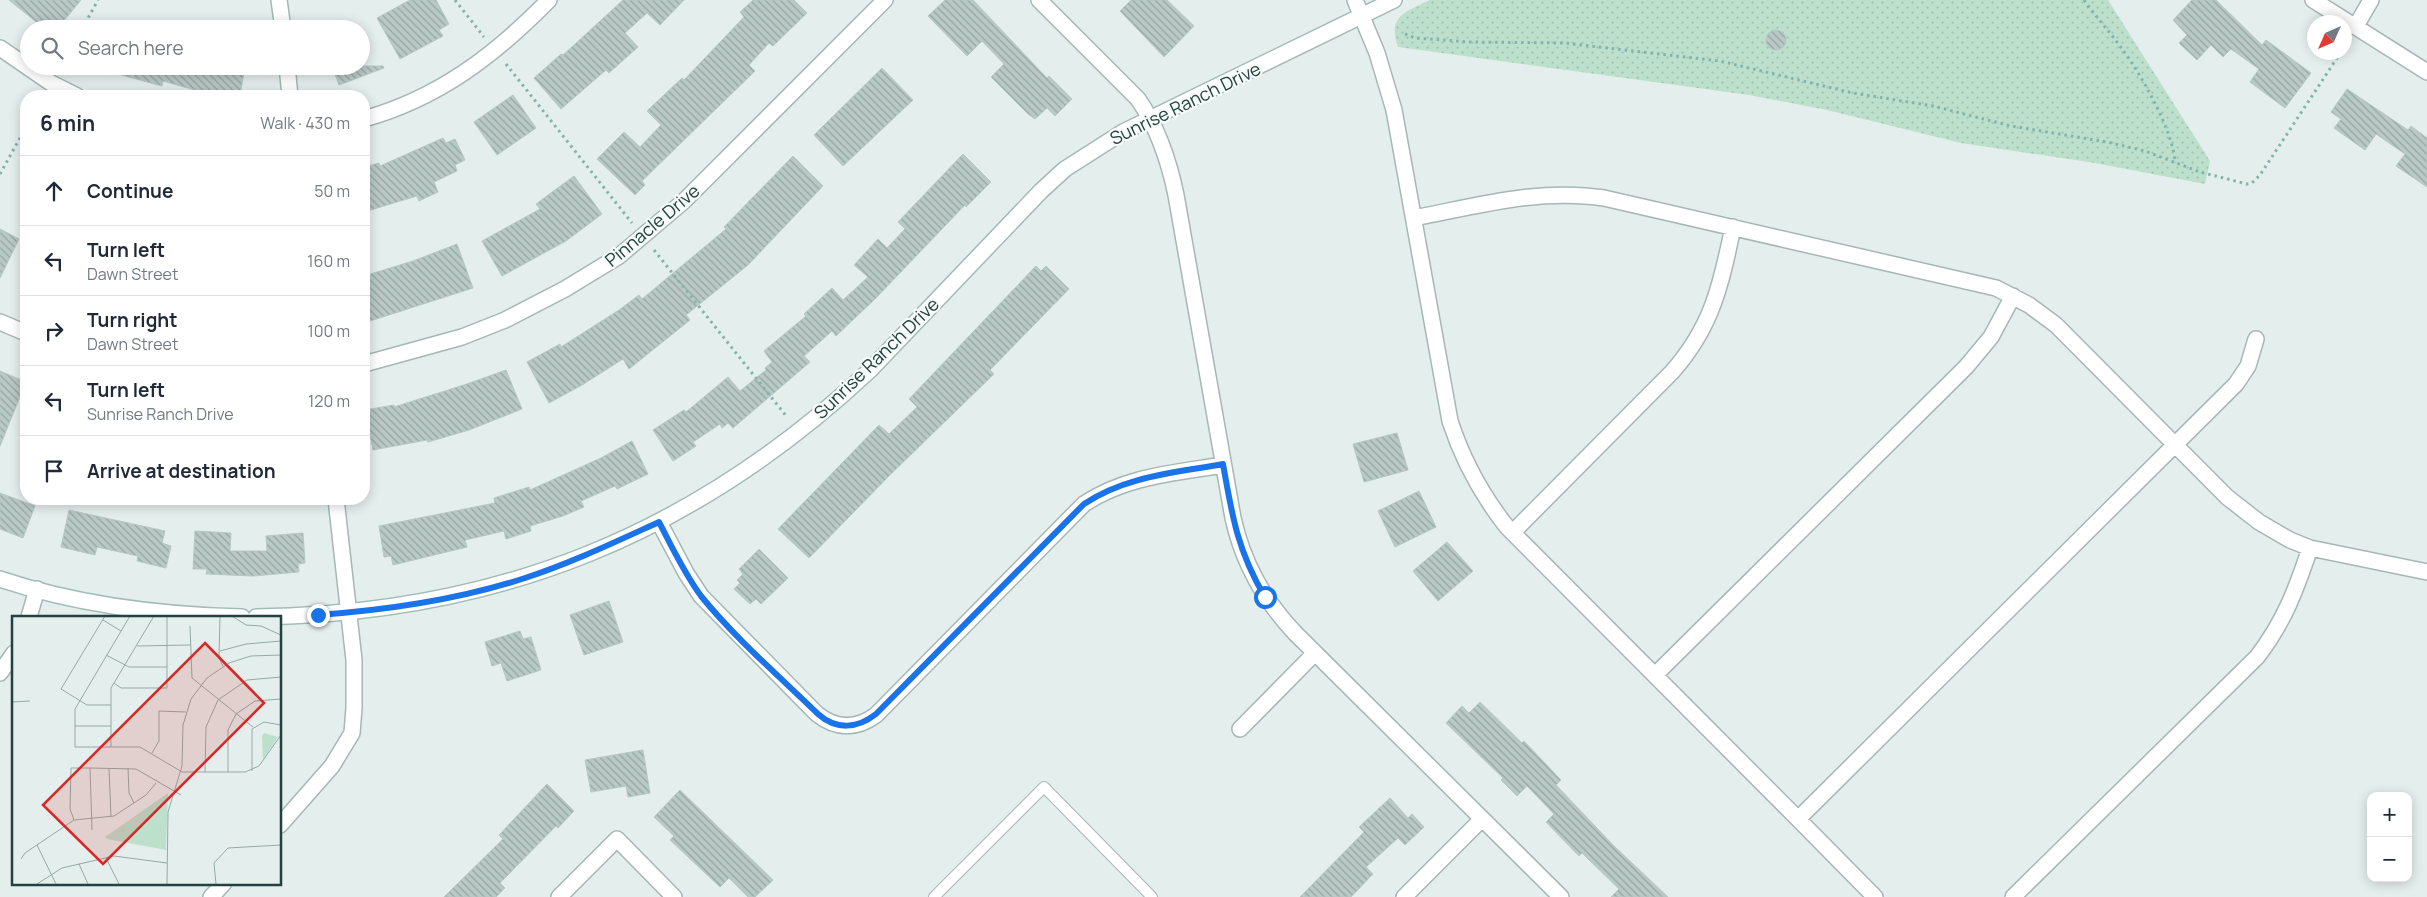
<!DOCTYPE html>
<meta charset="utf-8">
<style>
body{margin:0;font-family:Manrope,sans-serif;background:#f6f6f7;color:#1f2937}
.controls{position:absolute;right:15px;bottom:15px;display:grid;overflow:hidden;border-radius:10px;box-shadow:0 2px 12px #0003}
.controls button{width:45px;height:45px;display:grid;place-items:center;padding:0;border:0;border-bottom:1px solid #e0e1e3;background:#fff;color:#1f2937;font:25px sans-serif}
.compass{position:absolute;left:2307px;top:15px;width:45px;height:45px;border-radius:50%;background:#fff;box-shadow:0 2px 12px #0003;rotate:225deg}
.stop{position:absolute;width:15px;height:15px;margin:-11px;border:4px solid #1a73e8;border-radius:50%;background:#fff}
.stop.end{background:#1a73e8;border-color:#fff;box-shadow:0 1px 5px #0008}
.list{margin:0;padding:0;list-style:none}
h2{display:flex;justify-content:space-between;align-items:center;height:65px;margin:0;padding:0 20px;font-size:21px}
h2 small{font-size:16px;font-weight:400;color:#747a83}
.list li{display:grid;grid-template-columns:32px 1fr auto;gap:15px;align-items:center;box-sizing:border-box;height:70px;padding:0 20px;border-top:1px solid #e0e1e3}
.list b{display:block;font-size:19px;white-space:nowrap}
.list p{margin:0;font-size:16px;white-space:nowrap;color:#747a83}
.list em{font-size:16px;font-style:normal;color:#747a83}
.icon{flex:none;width:28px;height:28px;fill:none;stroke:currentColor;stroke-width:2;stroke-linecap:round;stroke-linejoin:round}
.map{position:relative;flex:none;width:2427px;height:897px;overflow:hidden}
.search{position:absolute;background:#fff;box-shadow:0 2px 12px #0003;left:20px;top:20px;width:350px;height:55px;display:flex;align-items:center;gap:12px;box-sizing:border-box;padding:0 18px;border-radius:28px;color:#747a83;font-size:19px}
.panel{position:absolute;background:#fff;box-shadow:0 2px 12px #0003;left:20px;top:90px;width:350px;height:415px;border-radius:20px}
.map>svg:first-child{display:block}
.park{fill:url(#park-dots)}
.building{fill:url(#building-back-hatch);stroke:#b6c8c4}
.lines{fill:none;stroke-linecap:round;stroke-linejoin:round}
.lane-casing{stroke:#a6b7b5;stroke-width:12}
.street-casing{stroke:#a6b7b5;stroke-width:18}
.secondary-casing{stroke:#a2bbb7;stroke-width:18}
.path{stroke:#83b3ad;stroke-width:3;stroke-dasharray:2.5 4;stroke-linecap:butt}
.lane{stroke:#fff;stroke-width:10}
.street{stroke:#fff;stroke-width:15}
.secondary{stroke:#fff;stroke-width:15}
.route{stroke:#1a73e8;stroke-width:6}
.labels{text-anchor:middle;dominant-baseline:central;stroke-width:4.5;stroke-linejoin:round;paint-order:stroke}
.street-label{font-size:18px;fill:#22413f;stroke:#f5faf9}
.inset-road{fill:none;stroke:#96a9a7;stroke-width:1}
.view{fill:#d62828;fill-opacity:0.15;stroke:#d62828;stroke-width:2.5}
.inset-edge{fill:none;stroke:#22413f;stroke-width:2.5}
</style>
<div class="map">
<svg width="2427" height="897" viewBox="0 0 2427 897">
<defs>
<pattern id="park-dots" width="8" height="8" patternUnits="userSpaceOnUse" patternTransform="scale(1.25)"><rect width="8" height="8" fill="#bde0cd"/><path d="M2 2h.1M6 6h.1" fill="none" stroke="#a2c1b1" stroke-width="1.8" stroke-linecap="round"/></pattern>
<pattern id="building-back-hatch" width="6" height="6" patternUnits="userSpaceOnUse" patternTransform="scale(1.25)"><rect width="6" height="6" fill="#b9c9c6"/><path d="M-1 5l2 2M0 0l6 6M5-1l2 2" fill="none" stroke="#96a5a2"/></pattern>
</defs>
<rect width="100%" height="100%" fill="#e4eeec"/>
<path class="park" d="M1430 0H2108L2210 161 2205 184 2095 163 1961 143 1827 110 1749 95 1398 47C1387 16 1405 12 1430 0Z"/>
<path class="building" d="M9 0H81L57 29H45Z
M410 0H436L449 24 439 30 443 36 400 59 377 18Z
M623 0H684L660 25 647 13 625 33 638 47 609 73 606 70 561 109 534 78 561 54 563 55Z
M753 0H794L807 13 773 46 769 43 749 65 755 71 642 181 645 185 635 195 597 159 624 132 640 147 661 125 647 111 682 78 684 80 744 17 740 12Z
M945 0H973L1047 78 1049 76 1072 99 1055 116 1047 108 1035 119 1028 114 991 77 1004 64 982 41 967 56 928 16Z
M1131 0H1167L1194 26 1164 57 1120 11Z
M2192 0H2216L2262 45 2266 40 2311 73 2285 108 2250 82 2259 69 2231 49 2223 57 2211 45 2197 60 2179 43 2187 35 2173 20Z
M1766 40a10 10 0 1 1 20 0a10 10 0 1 1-20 0Z
M108 66H245L240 96H223L202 92 163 81 162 86 107 71Z
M332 66H383L384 68 339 85Z
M882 68 913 100 843 166 814 135Z
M2347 89 2408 130 2411 126 2427 138V187L2396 166 2405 154 2376 134 2365 150 2334 128 2341 119 2331 112Z
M513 95 536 128 497 155 474 122Z
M443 138 446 143 455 139 465 160 455 165 457 171 434 182 438 192 419 201 417 196 364 212V167L379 163 380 166Z
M963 154 991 182 966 207 965 205 875 299 836 336 832 331 804 356 810 362 733 428 728 423 722 428 720 424 693 442 696 446 673 461 653 430 684 410 686 412 728 377 740 391 766 370 765 368 772 362 764 351 806 316 804 314 832 288 843 300 868 277 854 265 878 239 887 248 905 229 898 222Z
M793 156 823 186 748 265 686 315 690 320 629 369 623 359 582 385 549 403 527 362 560 344 561 347 619 310 639 295 642 299 726 229 724 227Z
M574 176 602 214 566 241 502 276 482 241 540 209 536 204Z
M0 229 19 239 0 278Z
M457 244 473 288 364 323V276L413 261Z
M1036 266 1041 271 1046 266 1069 289 990 370 994 374 889 476 809 558 778 529 879 425 889 434 917 407 909 399Z
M506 370 522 409 469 430 428 442 427 440 373 450 365 410 394 405V407L467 384Z
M0 371 26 382 0 446Z
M1397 433 1408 470 1364 482 1353 444Z
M632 441 648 474 617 489 615 486 581 501 584 507 563 516 530 526 531 531 506 539 504 531 465 540 467 547 393 565 391 556 384 557 379 526 495 503 494 498 529 487 530 490 601 458Z
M1419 491 1436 527 1395 547 1378 511Z
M0 493 35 506 23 538 0 529Z
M69 510 165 531 162 543 171 546 166 568 137 561 138 556 97 547 95 555 61 547Z
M195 531 231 533 230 551H267L266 536 303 533 305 563 298 564 299 572 253 576 206 574 207 569H193Z
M1447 542 1473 571 1438 601 1413 571Z
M759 549 788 578 761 604 756 599 750 604 734 589 740 583 737 580 743 574 739 569Z
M609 601 623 642 584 655 570 615Z
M520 631 523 639 531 637 541 670 507 681 501 663 492 666 485 642Z
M1480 702 1522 743 1524 741 1561 780 1556 785 1614 846 1668 897H1611L1619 889 1582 853 1579 856 1546 822 1554 814 1527 786 1517 796 1501 780 1503 778 1446 723 1462 706 1469 713Z
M643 750 650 793 628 797 626 786 591 792 585 760Z
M547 784 574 811 558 828 556 826 500 883 505 888 496 897H444L503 839 499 835Z
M680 790 773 880 755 897H748L729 878 720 887 670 840 674 836 654 817Z
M1390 798 1408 818 1412 814 1424 827 1405 845 1398 838 1366 867 1373 874 1351 897H1300L1364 832 1359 827Z"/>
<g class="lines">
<g class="lane-casing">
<path id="lane" d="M934 897 1044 787 1152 897"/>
</g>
<g class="street-casing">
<path id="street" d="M279 0 283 29
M1039 0 1138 99C1158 128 1169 161 1176 195L1233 518C1243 563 1263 599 1295 633L1561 897
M1355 0 1377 53 1394 110 1450 421C1463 461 1481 494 1507 527L1798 819 2236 384 2248 366 2256 339
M2313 0 2427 72
M2356 26 2371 0
M0 48 51 83 77 96
M287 66 290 96
M364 119C439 98 495 55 549 0
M1414 218C1477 206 1539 188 1604 198L1996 288 2029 305 2056 325 2227 497 2259 522 2290 540 2310 548 2427 572
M0 322 26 333
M364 364 462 337 505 320 565 289 619 256 684 201 885 0
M659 522 686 573 701 596 817 714C837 730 857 729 876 715L1084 504C1126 476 1174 473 1223 465
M1513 532 1672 372C1712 327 1721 285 1733 227
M29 617 37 589
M0 673 14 653
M1655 675 1966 367 1991 337 2013 296
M1240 729 1315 653
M1798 819 1875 897
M280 825 332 766 352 733 354 708V660L336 499
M211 897 224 883
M559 897 617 839 674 897
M1404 897 1482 819
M2013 897 2257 657C2284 622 2296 590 2310 548"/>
</g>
<g class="secondary-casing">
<path id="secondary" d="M0 579C78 605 160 615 242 617
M256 617C497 614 694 535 870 370L1041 191 1065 169 1123 132 1394 0"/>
</g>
<path class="path" d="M455 0 484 37
M2084 0C2096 17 2110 32 2122 49 2141 74 2174 132 2175 163
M82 29 98 0
M1405 34 1415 38 1469 42 1564 43 1720 61 1853 93 1933 106 2011 126 2107 142 2145 151 2200 172 2247 184 2252 183 2260 175 2341 52
M506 64 632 223
M0 174 26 127
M654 250 787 417"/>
<use href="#lane" class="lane"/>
<use href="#street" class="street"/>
<use href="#secondary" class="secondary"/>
</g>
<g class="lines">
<path class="route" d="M318 615C388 610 458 600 525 578 571 563 615 542 659 522 672 547 684 573 701 596 734 637 780 677 818 714 836 730 857 729 876 714L1084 504C1126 476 1174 473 1223 464 1232 516 1238 552 1265 597"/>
</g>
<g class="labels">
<g class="street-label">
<text transform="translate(1185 103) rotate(-26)">Sunrise Ranch Drive</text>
<text transform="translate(652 225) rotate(-40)">Pinnacle Drive</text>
<text transform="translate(876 358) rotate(-44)">Sunrise Ranch Drive</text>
</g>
</g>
<g transform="translate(12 616)">
<rect width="269" height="269" fill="#e4eeec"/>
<path d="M252 117 266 121 251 144 250 120ZM156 177 154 234 95 223 93 221Z" fill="#bde0cd"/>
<path class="inset-road" d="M93 0 49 73 75 89H99M118 0 63 93V131H128L170 156H233L247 150 269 119M208 0 207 42 211 50M220 0 234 9 249 10 269 19M91 4 109 15M178 10 180 62 241 111M125 30 178 29M208 35 234 28 269 25M94 39 117 51H155M102 67 109 72H155V0M0 86 18 85M63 110H99M99 131V72L142 0M140 137 147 125V95L174 96M97 152 99 201M116 152 117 177 122 187M240 155V113L252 106 269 109M193 156 194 111 206 84 235 64 269 61M216 156V114L224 98 243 85 269 83M62 204 58 193 59 152H78M80 214 78 152 124 153 169 179M25 229 44 268M94 242 107 268M9 243 13 237 62 204 102 200 134 179 144 167M67 248 76 268M25 268 50 252 102 240 155 247M155 268 156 196 170 150 171 109 179 83 195 62 217 47 239 40 269 39M204 268 202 247 216 232 269 229"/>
<path class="view" d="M193 27 252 87 91 248 31 189Z"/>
<rect width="269" height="269" class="inset-edge"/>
</g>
</svg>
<div class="controls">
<button>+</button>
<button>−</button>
</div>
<svg class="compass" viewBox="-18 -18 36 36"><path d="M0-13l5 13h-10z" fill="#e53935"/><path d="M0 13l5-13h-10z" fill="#747a83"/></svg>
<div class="stop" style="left:1265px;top:597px"></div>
<div class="stop end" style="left:318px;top:615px"></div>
<div class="search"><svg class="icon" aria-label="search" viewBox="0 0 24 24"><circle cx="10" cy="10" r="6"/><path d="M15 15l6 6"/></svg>Search here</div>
<section class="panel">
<h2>6 min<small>Walk · 430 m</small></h2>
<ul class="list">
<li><svg class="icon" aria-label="ahead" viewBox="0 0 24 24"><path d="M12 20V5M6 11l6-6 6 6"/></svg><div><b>Continue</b></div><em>50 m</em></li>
<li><svg class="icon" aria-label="left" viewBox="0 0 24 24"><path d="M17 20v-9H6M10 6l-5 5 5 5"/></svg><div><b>Turn left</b><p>Dawn Street</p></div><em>160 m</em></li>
<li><svg class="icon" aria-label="right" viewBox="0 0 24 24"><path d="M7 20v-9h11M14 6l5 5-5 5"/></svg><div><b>Turn right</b><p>Dawn Street</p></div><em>100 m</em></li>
<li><svg class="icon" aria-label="left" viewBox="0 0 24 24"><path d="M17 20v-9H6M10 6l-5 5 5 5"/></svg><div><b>Turn left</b><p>Sunrise Ranch Drive</p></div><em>120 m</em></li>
<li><svg class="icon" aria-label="arrive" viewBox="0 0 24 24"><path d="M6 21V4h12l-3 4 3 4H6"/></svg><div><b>Arrive at destination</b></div></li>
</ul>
</section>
</div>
